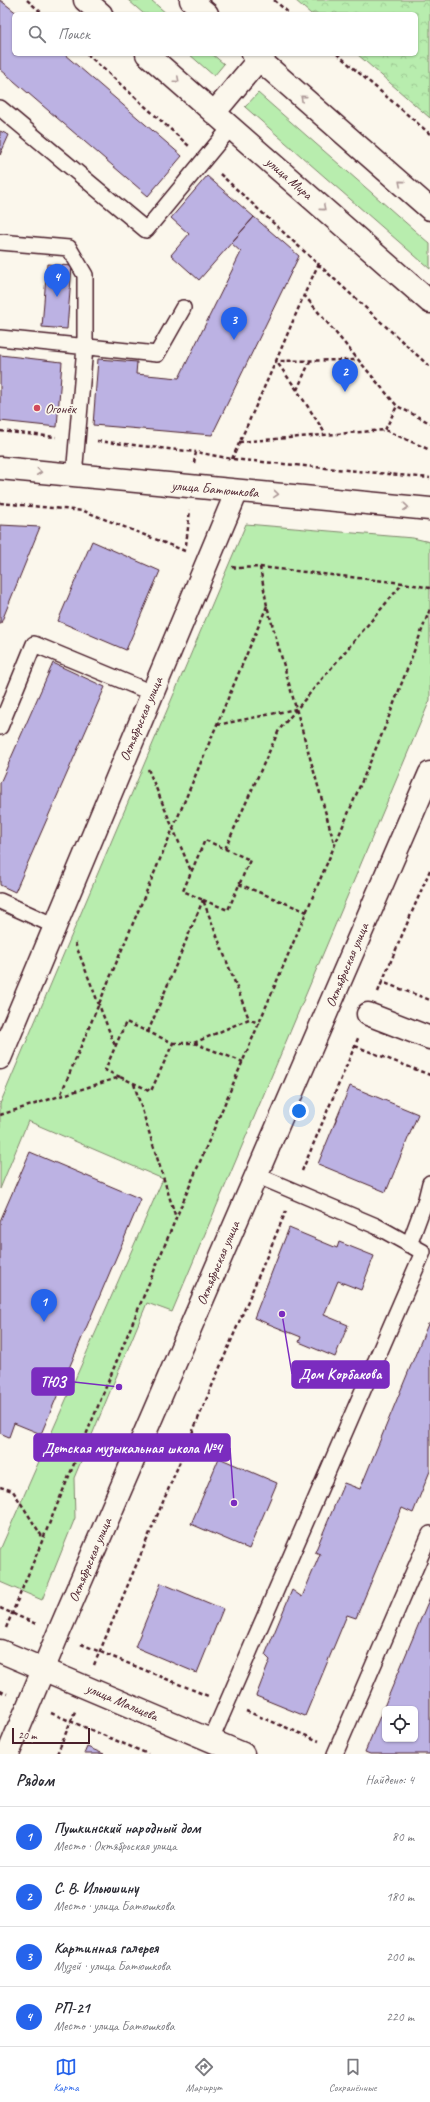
<!DOCTYPE html>
<html lang="ru">
<meta charset="utf-8">
<style>
body{margin:0;font-family:Caveat,sans-serif;background:#f7f7f7;color:#2b2b33}
.controls{position:absolute;right:12px;bottom:12px;display:grid;overflow:hidden;border-radius:6px;box-shadow:0 1px 3px #0004}
.controls button{width:36px;height:36px;display:grid;place-items:center;padding:0;border:0;border-bottom:1px solid #e1e1e2;background:#fff;color:#2b2b33;font:20px sans-serif}
.scale{position:absolute;left:12px;bottom:10px;width:78px;box-sizing:border-box;padding-left:4px;border:2px solid #4a1f2b;border-top:0;font-size:11px;line-height:14px;white-space:nowrap;color:#4a1f2b;-webkit-text-stroke:3px #fbf7ec;paint-order:stroke}
.you{position:absolute;left:299px;top:1111px;width:14px;height:14px;margin:-10px;border:3px solid #fff;border-radius:50%;background:#1a73e8;box-shadow:0 0 0 6px #1a73e833}
.badge{display:grid;place-items:center;width:26px;height:26px;border-radius:50%;background:#2563eb;color:#fff;font-size:13px;font-weight:700}
.pin{position:absolute;translate:-50% -33px;filter:drop-shadow(0 1px 2px #0008)}
.pin::after{content:'';position:absolute;top:21px;width:14px;height:12px;background:inherit;clip-path:polygon(0 0,100% 0,50% 100%)}
.list{margin:0;padding:0;list-style:none}
h2{display:flex;justify-content:space-between;align-items:center;height:52px;margin:0;padding:0 16px;font-size:17px}
h2 small{font-size:13px;font-weight:400;color:#7c7c81}
.list li{display:grid;grid-template-columns:26px 1fr auto;gap:12px;align-items:center;box-sizing:border-box;height:60px;padding:0 16px;border-top:1px solid #e1e1e2}
.list b{display:block;font-size:15px;white-space:nowrap}
.list p{margin:0;font-size:13px;white-space:nowrap;color:#7c7c81}
.list em{font-size:13px;font-style:normal;color:#7c7c81}
.icon{flex:none;width:22px;height:22px;fill:none;stroke:currentColor;stroke-width:2;stroke-linecap:round;stroke-linejoin:round}
.map{position:relative;flex:none;width:430px;height:1754px;overflow:hidden}
.search{position:absolute;background:#fff;box-shadow:0 1px 3px #0004;left:12px;right:12px;top:12px;height:44px;display:flex;align-items:center;gap:10px;box-sizing:border-box;padding:0 14px;border-radius:6px;color:#7c7c81;font-size:15px}
.sheet{height:292px;background:#fff}
nav{display:flex;justify-content:space-around;align-items:center;box-sizing:border-box;height:56px;border-top:1px solid #e1e1e2;background:#fff;font-size:11px;color:#7c7c81}
nav a{display:grid;justify-items:center;gap:2px}
nav .on{color:#2563eb}
.map>svg:first-child{display:block}
.green{fill:#b8edae;stroke:#81866c}
.forest{fill:url(#forest-crowns);stroke:#81866c}
.building{fill:#bcb2e3;stroke:#4a1f2b;fill-rule:evenodd}
.lines{fill:none;stroke-linecap:round;stroke-linejoin:round}
.service-casing{stroke:#4a1f2b;stroke-width:18}
.minor-casing{stroke:#4a1f2b;stroke-width:25}
.secondary-casing{stroke:#4a1f2b;stroke-width:25}
.path{stroke:#4a1f2b;stroke-width:2.5;stroke-dasharray:4 3;stroke-linecap:butt}
.service{stroke:#fbf7ec;stroke-width:15}
.minor{stroke:#fbf7ec;stroke-width:22}
.secondary{stroke:#fbf7ec;stroke-width:22}
.oneway{stroke:#ab9695}
.poi-dot{fill:#d1495b;stroke:#fbf7ec;stroke-width:1.5}
.labels{text-anchor:middle;dominant-baseline:central;stroke-width:3.5;stroke-linejoin:round;paint-order:stroke}
.street-label{font-size:14px;fill:#4a1f2b;stroke:#fbf7ec}
.poi-label{font-size:14px;fill:#4a1f2b;stroke:#fbf7ec;text-anchor:start}
.leader{fill:none;stroke:#7b2cbf;stroke-width:1.5}
.callout-dot{fill:#7b2cbf;stroke:#fbf7ec;stroke-width:1.5}
.callout{fill:#7b2cbf;stroke:#7b2cbf;stroke-width:1.5}
.callout-label{font-size:15px;text-anchor:middle;font-weight:bold;fill:#fff}
</style>
<div class="map">
<svg width="430" height="1754" viewBox="0 0 430 1754">
<defs>
<pattern id="forest-crowns" width="20" height="18" patternUnits="userSpaceOnUse"><rect width="20" height="18" fill="#b8edae"/><path d="M2 6a3 3 0 1 1 6 0M12 15a3 3 0 1 1 6 0" fill="none" stroke="#a0cb96"/></pattern>
</defs>
<rect width="100%" height="100%" fill="#fbf7ec"/>
<filter id="ink" filterUnits="userSpaceOnUse"><feTurbulence type="fractalNoise" baseFrequency=".025" numOctaves="2"/><feDisplacementMap in="SourceGraphic" scale="8" xChannelSelector="R" yChannelSelector="G"/><feConvolveMatrix kernelMatrix="1 2 1 2 8 2 1 2 1" color-interpolation-filters="sRGB"/></filter>
<g filter="url(#ink)">
<path class="green" d="M128 0H151L167 14H144Z
M189 54H212L224 64 214 76Z
M258 93 430 244V269L245 107Z
M246 524 413 538 430 542V700L172 1312 147 1303 74 1478 75 1518 42 1600 0 1582V1550L163 1179 28 1121 0 1189V1104Z"/>
<path class="forest" d="M295 0H430V118L357 54H416V14H311Z"/>
<path class="building" d="M0 0 18 14H14V54H64L182 156 148 196 0 69Z
M0 131 9 135 0 155Z
M207 176 254 217 199 280 171 255 189 234 171 218Z
M254 217 299 256 212 435 93 425 98 359 137 362 136 374 179 378 241 252 231 243Z
M47 264 72 266 67 329 42 327Z
M0 355 62 362 57 427 0 421Z
M0 525 40 527 1 623H0Z
M92 541 160 571 126 650 58 621Z
M53 663 105 687 15 892 0 885V783Z
M350 1086 418 1114 386 1192 318 1164Z
M30 1152 141 1199 41 1434 14 1423 9 1437 0 1433V1221Z
M289 1228 337 1248 339 1242 374 1256 361 1290 338 1281 324 1315 348 1325 335 1357 299 1342 301 1337 254 1318Z
M428 1324H430V1471L413 1513 402 1508 356 1618 347 1615 305 1716 256 1696 270 1660 265 1655 292 1590 302 1597 320 1554 315 1552 344 1483 360 1489Z
M219 1458 277 1483 249 1549 191 1524Z
M161 1583 223 1609 197 1673 135 1647Z
M430 1597V1754H370L365 1752ZM385 1709H415V1739H385Z
M87 1747 104 1754H84Z"/>
<g class="lines">
<g class="service-casing">
<path id="service" d="M0 108 146 230 231 127
M0 242 69 248 85 275V347L74 476
M0 338 157 354 183 308
M0 727 34 644 152 693
M0 901 55 926
M409 1245 426 1199 430 1183
M211 1740 423 1252 376 1226 256 1175
M335 1754 430 1534"/>
</g>
<g class="minor-casing">
<path id="minor" d="M0 468 430 509
M368 1014 430 1038
M0 1058 237 491
M0 1651 243 1754"/>
</g>
<g class="secondary-casing">
<path id="secondary" d="M85 0 101 14
M191 0 207 14
M147 54 430 302
M253 54 430 209
M214 113 259 59
M8 1754 58 1634 430 773"/>
</g>
<path class="path" d="M27 0 43 14
M274 0 290 14
M87 54 189 146
M337 54 430 134
M220 174 430 367
M319 263 304 295 397 406 430 423
M310 361 297 390 325 433
M297 390 276 361 304 295
M385 430 397 406
M0 431 56 437
M97 441 196 452
M239 442 385 430 430 450
M232 459 276 361 356 360
M194 463 196 452 232 459 430 478
M0 503 84 511 185 551
M186 545 190 510
M232 567 237 568 260 567 403 583 430 588
M260 567 267 606 335 846
M217 725 296 709
M148 769 191 871
M225 849 279 730 403 583
M430 870 382 982 430 1000
M239 884 307 912
M203 900 228 910 250 860 205 840 183 891 203 900 249 1019
M75 943 115 1046
M378 992 382 982
M148 1032 203 900
M173 1043H194L249 1019 260 1024
M194 1043 243 1062
M355 1046 430 1075
M120 1077 105 1070 126 1022 173 1043 151 1091 120 1077 60 1096 267 606
M134 1084 176 1218
M0 1115 60 1096
M302 1171 359 1036
M0 1487 13 1491 43 1538
M0 1608 36 1624
M6 1628 176 1218 385 727 430 609
M81 1644 208 1696
M94 1665 286 1211
M0 1691 7 1694
M246 1711 319 1741
M51 1713 148 1754
M57 1754 76 1709"/>
<use href="#service" class="service"/>
<use href="#minor" class="minor"/>
<use href="#secondary" class="secondary"/>
</g>
<defs><path id="oneway-chevron" d="M-2-3.5L2.5 0L-2 3.5" fill="none" stroke-width="1.6" stroke-linecap="round" stroke-linejoin="round"/></defs>
<g class="oneway">
<use href="#oneway-chevron" transform="translate(177 80) rotate(41)"/>
<use href="#oneway-chevron" transform="translate(303 98) rotate(-139)"/>
<use href="#oneway-chevron" transform="translate(401 183) rotate(-139)"/>
<use href="#oneway-chevron" transform="translate(323 208) rotate(41)"/>
<use href="#oneway-chevron" transform="translate(39 472) rotate(6)"/>
<use href="#oneway-chevron" transform="translate(276 494) rotate(5)"/>
<use href="#oneway-chevron" transform="translate(406 507) rotate(5)"/>
</g>
</g>
<circle class="poi-dot" cx="37" cy="408" r="4"/>
<g class="labels">
<g class="street-label">
<text transform="translate(289 178) rotate(41)">улица Мира</text>
<text transform="translate(215 489) rotate(5)">улица Батюшкова</text>
<text transform="translate(141 719) rotate(-67)">Октябрьская улица</text>
<text transform="translate(347 965) rotate(-67)">Октябрьская улица</text>
<text transform="translate(218 1263) rotate(-67)">Октябрьская улица</text>
<text transform="translate(90 1560) rotate(-67)">Октябрьская улица</text>
<text transform="translate(122 1702) rotate(23)">улица Мальцева</text>
</g>
<g class="poi-label">
<text x="45" y="408">Огонёк</text>
</g>
</g>
<path class="leader" d="M282 1314L292 1374M119 1387L74 1382M234 1503L230 1448"/>
<g class="callout-dot">
<circle cx="282" cy="1314" r="4"/>
<circle cx="119" cy="1387" r="4"/>
<circle cx="234" cy="1503" r="4"/>
</g>
<g class="callout">
<rect x="292" y="1361" width="97" height="27" rx="4"/>
<rect x="32" y="1368" width="42" height="27" rx="4"/>
<rect x="34" y="1434" width="196" height="27" rx="4"/>
</g>
<g class="callout-label">
<text x="340" y="1379">Дом Корбакова</text>
<text x="53" y="1387">ТЮЗ</text>
<text x="132" y="1453">Детская музыкальная школа №4</text>
</g>
</svg>
<div class="controls">
<button><svg class="icon" aria-label="locate" viewBox="0 0 24 24"><circle cx="12" cy="12" r="6"/><path d="M12 2v4M12 18v4M2 12h4M18 12h4"/></svg></button>
</div>
<div class="scale">20 m</div>
<div class="you"></div>
<div class="pin badge" style="left:44px;top:1322px">1</div>
<div class="pin badge" style="left:345px;top:392px">2</div>
<div class="pin badge" style="left:234px;top:340px">3</div>
<div class="pin badge" style="left:57px;top:297px">4</div>
<div class="search"><svg class="icon" aria-label="search" viewBox="0 0 24 24"><circle cx="10" cy="10" r="6"/><path d="M15 15l6 6"/></svg>Поиск</div>
</div>
<section class="sheet">
<h2>Рядом<small>Найдено: 4</small></h2>
<ul class="list">
<li><span class="badge">1</span><div><b>Пушкинский народный дом</b><p>Место · Октябрьская улица</p></div><em>80 m</em></li>
<li><span class="badge">2</span><div><b>С. В. Ильюшину</b><p>Место · улица Батюшкова</p></div><em>180 m</em></li>
<li><span class="badge">3</span><div><b>Картинная галерея</b><p>Музей · улица Батюшкова</p></div><em>200 m</em></li>
<li><span class="badge">4</span><div><b>РП-21</b><p>Место · улица Батюшкова</p></div><em>220 m</em></li>
</ul>
</section>
<nav>
<a class="on"><svg class="icon" aria-label="map" viewBox="0 0 24 24"><path d="M3 6l6-2 6 2 6-2v14l-6 2-6-2-6 2zM9 4v14M15 6v14"/></svg>Карта</a>
<a><svg class="icon" aria-label="directions" viewBox="0 0 24 24"><path d="M12 3l9 9-9 9-9-9zM9 14v-3h6M13 9l2 2-2 2"/></svg>Маршрут</a>
<a><svg class="icon" aria-label="saved" viewBox="0 0 24 24"><path d="M7 4h10v16l-5-4-5 4z"/></svg>Сохранённые</a>
</nav>
